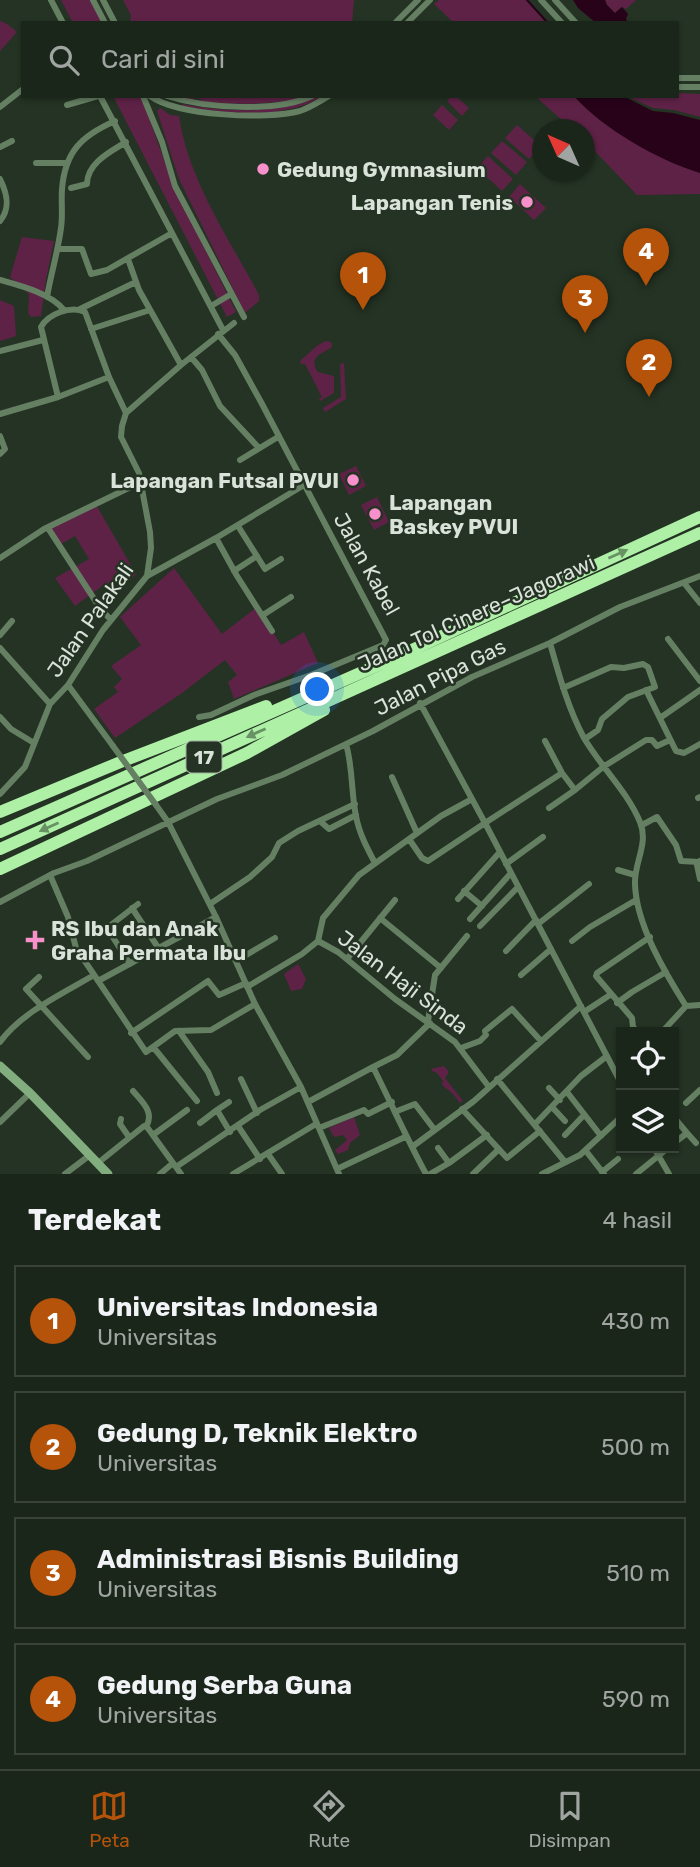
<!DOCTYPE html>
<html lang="id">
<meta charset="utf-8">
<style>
body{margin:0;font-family:Rubik,sans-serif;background:#283227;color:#f1f3f6}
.controls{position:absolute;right:21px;bottom:21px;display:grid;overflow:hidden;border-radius:0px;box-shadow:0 2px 5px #0004}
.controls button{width:63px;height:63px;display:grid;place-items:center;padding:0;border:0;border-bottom:2px solid #394339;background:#1b261a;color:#f1f3f6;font:35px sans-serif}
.compass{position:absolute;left:532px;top:119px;width:63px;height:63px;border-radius:50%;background:#1b261a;box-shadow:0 2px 5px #0004;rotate:315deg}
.you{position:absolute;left:318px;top:690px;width:24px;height:24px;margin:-18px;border:5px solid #fff;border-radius:50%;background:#1a73e8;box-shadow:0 0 0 10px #1a73e833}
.badge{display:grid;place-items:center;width:46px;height:46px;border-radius:50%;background:#b45309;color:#fff;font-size:23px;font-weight:700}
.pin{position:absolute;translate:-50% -58px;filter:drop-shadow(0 2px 4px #0008)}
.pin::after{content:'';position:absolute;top:37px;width:24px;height:21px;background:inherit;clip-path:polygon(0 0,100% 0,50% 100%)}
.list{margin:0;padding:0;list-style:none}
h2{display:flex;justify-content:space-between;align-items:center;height:91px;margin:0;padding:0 28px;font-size:30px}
h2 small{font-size:23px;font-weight:400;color:#a0a5a2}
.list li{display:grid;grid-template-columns:46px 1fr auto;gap:21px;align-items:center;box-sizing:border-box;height:112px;margin:0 14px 14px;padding:0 14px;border:2px solid #394339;border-radius:0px}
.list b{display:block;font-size:26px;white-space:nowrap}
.list p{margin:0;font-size:23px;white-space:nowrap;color:#a0a5a2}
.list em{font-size:23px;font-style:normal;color:#a0a5a2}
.icon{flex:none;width:38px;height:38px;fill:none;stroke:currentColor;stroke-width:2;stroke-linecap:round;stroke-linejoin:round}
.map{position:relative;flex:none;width:700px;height:1174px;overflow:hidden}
.search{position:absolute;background:#1b261a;box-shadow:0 2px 5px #0004;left:21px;right:21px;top:21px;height:77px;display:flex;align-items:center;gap:18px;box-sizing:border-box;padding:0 24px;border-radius:0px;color:#a0a5a2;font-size:26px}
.sheet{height:595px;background:#1b261a}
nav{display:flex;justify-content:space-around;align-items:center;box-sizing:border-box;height:98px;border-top:2px solid #394339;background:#1b261a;font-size:19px;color:#a0a5a2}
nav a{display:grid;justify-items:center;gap:4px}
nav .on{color:#b45309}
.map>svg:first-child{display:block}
.green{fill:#5f2247}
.water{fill:#270219}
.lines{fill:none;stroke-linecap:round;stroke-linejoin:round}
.stream{stroke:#270219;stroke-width:2}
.street{stroke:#657f62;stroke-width:6}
.secondary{stroke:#82ad7e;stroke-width:9}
.highway{stroke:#adf0a6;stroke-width:12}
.street-bridge{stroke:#657f62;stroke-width:6}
.oneway{fill:#689264}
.poi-dot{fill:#f890cb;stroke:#243323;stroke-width:2.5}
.labels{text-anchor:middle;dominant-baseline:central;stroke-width:5;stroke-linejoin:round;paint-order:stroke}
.shield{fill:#243323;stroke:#a3aea2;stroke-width:2}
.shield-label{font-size:19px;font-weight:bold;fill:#dae3d9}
.poi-label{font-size:21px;font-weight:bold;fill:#dae3d9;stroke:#243323;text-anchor:start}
.street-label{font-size:21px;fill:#dae3d9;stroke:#243323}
</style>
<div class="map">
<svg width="700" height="1174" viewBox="0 0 700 1174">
<rect width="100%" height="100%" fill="#243323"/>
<path class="green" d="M61 0H91L103 23H73Z
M123 0H354L352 23H130L131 15Z
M439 0H526L546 23H454L434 4Z
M605 0H636L626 9 621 7 615 13 607 5Z
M0 21 7 24 17 32 0 51Z
M677 93 700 94V117L674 110 653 108 631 98 677 96Z
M113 96H141L173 185 236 312 227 317Z
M172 96H307C272 106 237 104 201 102V99L194 98 193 101Z
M318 96H323C282 121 227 113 182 106L183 104C220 112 284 115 318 96Z
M451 96H456L469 108 462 116 447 101Z
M535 96H574C602 128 660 160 700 173V194L637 195 585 141 584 130 572 129Z
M442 105 458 120 449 130 433 115Z
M160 108 170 115 179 116C189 182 229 238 259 295V301L245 313 179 179 157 111Z
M517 125 541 146 529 159 505 138Z
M502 141 527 162 516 175 491 153Z
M488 156 513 179 502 191 477 168Z
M520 184 546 208 534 220 509 197Z
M22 237 54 241 46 279 41 316 31 317 28 313 29 294 10 277Z
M0 300 14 306 16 336 0 341Z
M326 341 331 342 332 347C323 354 307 356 318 372L334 376V393L320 401 319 399 322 397 305 364H301L300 361 318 345Z
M344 363 346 399 325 412 323 408 341 397 340 364Z
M356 466 366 486 349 495 339 474Z
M377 497 389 522 374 530 361 505Z
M95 503 136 574 123 587 119 582 106 592 102 586 75 606 55 578 89 559 75 536 59 545 47 524Z
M174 568 222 634 257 607 281 645 304 632 318 663 234 699 228 682 237 675 225 660 182 693 115 738 94 709 118 692 114 687 122 679 111 666 141 645 120 617Z
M298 964 306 979 302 989 291 991 284 974Z
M444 1066 449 1072 445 1078 463 1101 460 1103 453 1094 442 1085 443 1081 437 1073 432 1071 431 1069Z
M354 1117 360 1135 350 1143 348 1150 338 1154 335 1150 347 1140 343 1135 334 1137 329 1128Z"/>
<path class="water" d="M573 0H605L607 5 615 13 622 7 628 14 626 19 628 23H596L578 8Z
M574 96H623L653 111 673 113 700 120V173C658 160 603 129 574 96Z"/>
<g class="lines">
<path class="stream" d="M527 0 548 23"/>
<path class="street" d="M51 0 63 23
M93 0 105 23
M103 0 115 23
M541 0 562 23
M555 0 576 23
M395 23 418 0
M407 23 430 0
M677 78H700
M677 87H700
M100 96 223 330
M143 96 162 142 175 186 244 317
M150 96C178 116 267 120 300 111 310 108 320 101 329 96
M167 96C205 108 275 113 312 96
M67 105 98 96
M0 107 23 89
M0 147 12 141
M36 163H67
M0 179C7 193 11 208 0 221
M71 188 87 184C87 163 110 152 126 142
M58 249H82L91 274 107 270 172 233
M128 259 139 290 181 365
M0 280C21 286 50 293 64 310
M47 297C51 274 58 251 61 228 63 215 61 202 62 189 65 152 81 136 115 121
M211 306 228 296
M80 309 136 282
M91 329 150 310
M0 351 43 340
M191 357 202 370 220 406 259 448
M58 397 41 327C48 314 71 305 85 312L109 377 126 413
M0 414 58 397 109 377
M0 436 5 449 0 454
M240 460 278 437
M238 526 265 569 281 559
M48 528 100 608 111 620
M216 538 237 576 272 631
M0 558 44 529 141 482
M234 571 257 556
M147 576 216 538 304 485
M684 583 700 603
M263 615 291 597
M0 635 12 621
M668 639 700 681
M550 643C559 675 568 708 584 738 601 767 627 791 640 822 649 844 634 862 635 884 636 924 665 973 686 1006
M0 648 50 704
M68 685 113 746
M563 688 611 667 624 668 643 664 648 667 655 687 628 697 602 719 598 730 585 739
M646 690 676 751 684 753 700 744
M0 717 11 729 34 743
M199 717 211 715 254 695 311 675 383 645 386 640 261 402 235 355 218 334
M660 718 700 690
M545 741 562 773 575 790 603 767 646 740H652L657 746 670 740
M346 744C353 768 351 792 356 816 359 833 367 848 375 863
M562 773 485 823 621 1083
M392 777 417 833
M0 794 25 767 50 704 68 685 103 630 147 576 151 548 150 532 139 473 121 437 122 426 126 413 181 365 234 323
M698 798 700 797
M156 805 168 822 216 917 255 1004 301 1087 339 1174
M549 808 575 790
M321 822 329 829 356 815
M642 825 657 817 676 845 681 861 699 862
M409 839 422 858 428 861 485 823 420 703
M700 861 697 865 700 879
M506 864 543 837
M618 870 635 875
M50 875 68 917 76 948 146 1052 175 1031 211 1030 255 1004
M464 891 482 906
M458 899 499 853
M0 902 54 873 87 861 217 799 282 775 373 731 472 677 550 643 620 607 700 576
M210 904 250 877 272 857 279 843 298 831 355 804
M132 908 159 949
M380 918 441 968
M470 919 511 873
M538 924 589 884
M480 926 518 887
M318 941 338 952 395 999 455 1042 489 1087
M572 941 590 927 636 900
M506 951 536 920
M347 959 395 900
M236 961 275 938
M130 964 107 928 138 904
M521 975 551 949
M39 977 26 989 88 1057
M98 981 216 917
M247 987 302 954 318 941 323 918 359 875 441 816 472 799
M617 1003 632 992 666 972
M584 1012 610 995
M428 1021 435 975 467 936
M179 1031 208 1072 217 1093
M638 1032 633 1027 632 1018 596 976 597 973 650 937
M662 1032 686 1006 700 1005
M131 1033 208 981 219 995 246 983
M0 1042C22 1012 62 994 94 975
M154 1048 197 1101
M461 1048 480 1041 486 1035 485 1031 512 1009 541 1041
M373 1067 397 1055 430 1023
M241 1079 257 1113
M497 1079 565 1162
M549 1088 560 1100
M133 1091C142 1102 155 1112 146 1127
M567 1092 601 1136
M308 1102 373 1067C391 1103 407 1139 426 1174
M686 1103 700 1090
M552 1107 565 1121
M462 1109 507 1158 540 1131
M217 1110 229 1102
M397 1111 415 1104 434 1129
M121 1119 120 1124 129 1137
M0 1122 30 1093
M200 1123 217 1110 230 1132
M535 1124 581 1076 607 1056
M238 1126 260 1159
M319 1128 364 1110 368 1114 392 1102
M687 1133 696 1143
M153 1135 187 1110
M565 1135 584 1115
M674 1143 687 1133 677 1121
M412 1147 474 1101 581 1006
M654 1148 669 1174
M586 1151 604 1174
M268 1154 282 1174
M98 1163 144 1126 147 1127 181 1174
M449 1163 487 1135
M176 1167 260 1110 301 1087
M337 1169 405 1137
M602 1172 618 1159
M65 1174 90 1155
M160 1174 173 1163
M233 1174 316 1124
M430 1174 449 1163 438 1148
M473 1174 499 1149
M542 1174 580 1155 621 1117
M636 1174 668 1148"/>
<path class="secondary" d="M0 1066 30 1093 108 1174"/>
<path class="highway" d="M0 812 123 761 266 706
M0 832 401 655 700 517
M0 849 700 533
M0 869 247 753 324 710"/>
<path class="street-bridge" d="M113 746 156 805"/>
</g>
<defs><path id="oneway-solid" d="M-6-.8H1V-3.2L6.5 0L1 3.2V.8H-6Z" transform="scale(1.75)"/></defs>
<g class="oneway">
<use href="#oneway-solid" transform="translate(618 554) rotate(-24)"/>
<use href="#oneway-solid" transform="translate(256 733) rotate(156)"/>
<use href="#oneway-solid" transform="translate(49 827) rotate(156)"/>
</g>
<g class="poi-dot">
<circle cx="263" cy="169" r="7"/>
<circle cx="527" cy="202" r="7"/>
<circle cx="353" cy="480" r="7"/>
<circle cx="375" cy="514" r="7"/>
<path d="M31.5 929.5h7v7h7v7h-7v7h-7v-7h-7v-7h7z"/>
</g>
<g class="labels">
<rect class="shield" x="186.5" y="741.5" width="35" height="31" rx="5"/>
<g class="shield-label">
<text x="204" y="757">17</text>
</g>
<g class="poi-label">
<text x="277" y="169">Gedung Gymnasium</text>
<text x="513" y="202" text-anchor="end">Lapangan Tenis</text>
<text x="339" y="480" text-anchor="end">Lapangan Futsal PVUI</text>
<text x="389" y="502">Lapangan<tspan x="389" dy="24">Baskey PVUI</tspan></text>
<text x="51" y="928">RS Ibu dan Anak<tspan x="51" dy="24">Graha Permata Ibu</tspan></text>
</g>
<g class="street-label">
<text transform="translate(367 564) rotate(61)">Jalan Kabel</text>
<text transform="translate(476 613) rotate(-24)">Jalan Tol Cinere–Jagorawi</text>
<text transform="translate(90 620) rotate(-55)">Jalan Palakali</text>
<text transform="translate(440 677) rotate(-27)">Jalan Pipa Gas</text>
<text transform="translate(403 982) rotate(37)">Jalan Haji Sinda</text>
</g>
</g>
</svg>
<div class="controls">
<button><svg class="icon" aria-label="locate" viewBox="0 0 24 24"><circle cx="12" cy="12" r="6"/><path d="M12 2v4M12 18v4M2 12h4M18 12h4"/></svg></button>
<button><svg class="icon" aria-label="layers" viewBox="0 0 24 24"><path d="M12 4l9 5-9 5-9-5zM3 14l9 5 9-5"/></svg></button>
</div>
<svg class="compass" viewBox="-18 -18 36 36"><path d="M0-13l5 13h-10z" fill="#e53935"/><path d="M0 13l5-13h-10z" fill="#a0a5a2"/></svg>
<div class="you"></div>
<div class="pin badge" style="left:363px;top:310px">1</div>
<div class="pin badge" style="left:649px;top:397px">2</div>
<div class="pin badge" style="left:585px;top:333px">3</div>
<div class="pin badge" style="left:646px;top:286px">4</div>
<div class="search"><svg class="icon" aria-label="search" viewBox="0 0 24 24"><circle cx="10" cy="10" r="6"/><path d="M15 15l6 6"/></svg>Cari di sini</div>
</div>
<section class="sheet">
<h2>Terdekat<small>4 hasil</small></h2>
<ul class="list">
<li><span class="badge">1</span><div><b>Universitas Indonesia</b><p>Universitas</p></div><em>430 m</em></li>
<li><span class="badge">2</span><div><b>Gedung D, Teknik Elektro</b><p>Universitas</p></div><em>500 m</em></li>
<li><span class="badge">3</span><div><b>Administrasi Bisnis Building</b><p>Universitas</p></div><em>510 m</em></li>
<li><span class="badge">4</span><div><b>Gedung Serba Guna</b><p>Universitas</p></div><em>590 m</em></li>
</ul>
</section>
<nav>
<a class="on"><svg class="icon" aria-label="map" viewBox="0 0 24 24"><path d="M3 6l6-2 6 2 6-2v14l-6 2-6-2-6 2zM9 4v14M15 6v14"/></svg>Peta</a>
<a><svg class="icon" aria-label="directions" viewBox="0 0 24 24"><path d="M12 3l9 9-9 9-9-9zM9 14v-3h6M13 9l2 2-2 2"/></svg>Rute</a>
<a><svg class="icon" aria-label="saved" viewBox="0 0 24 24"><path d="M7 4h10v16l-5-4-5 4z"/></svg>Disimpan</a>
</nav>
